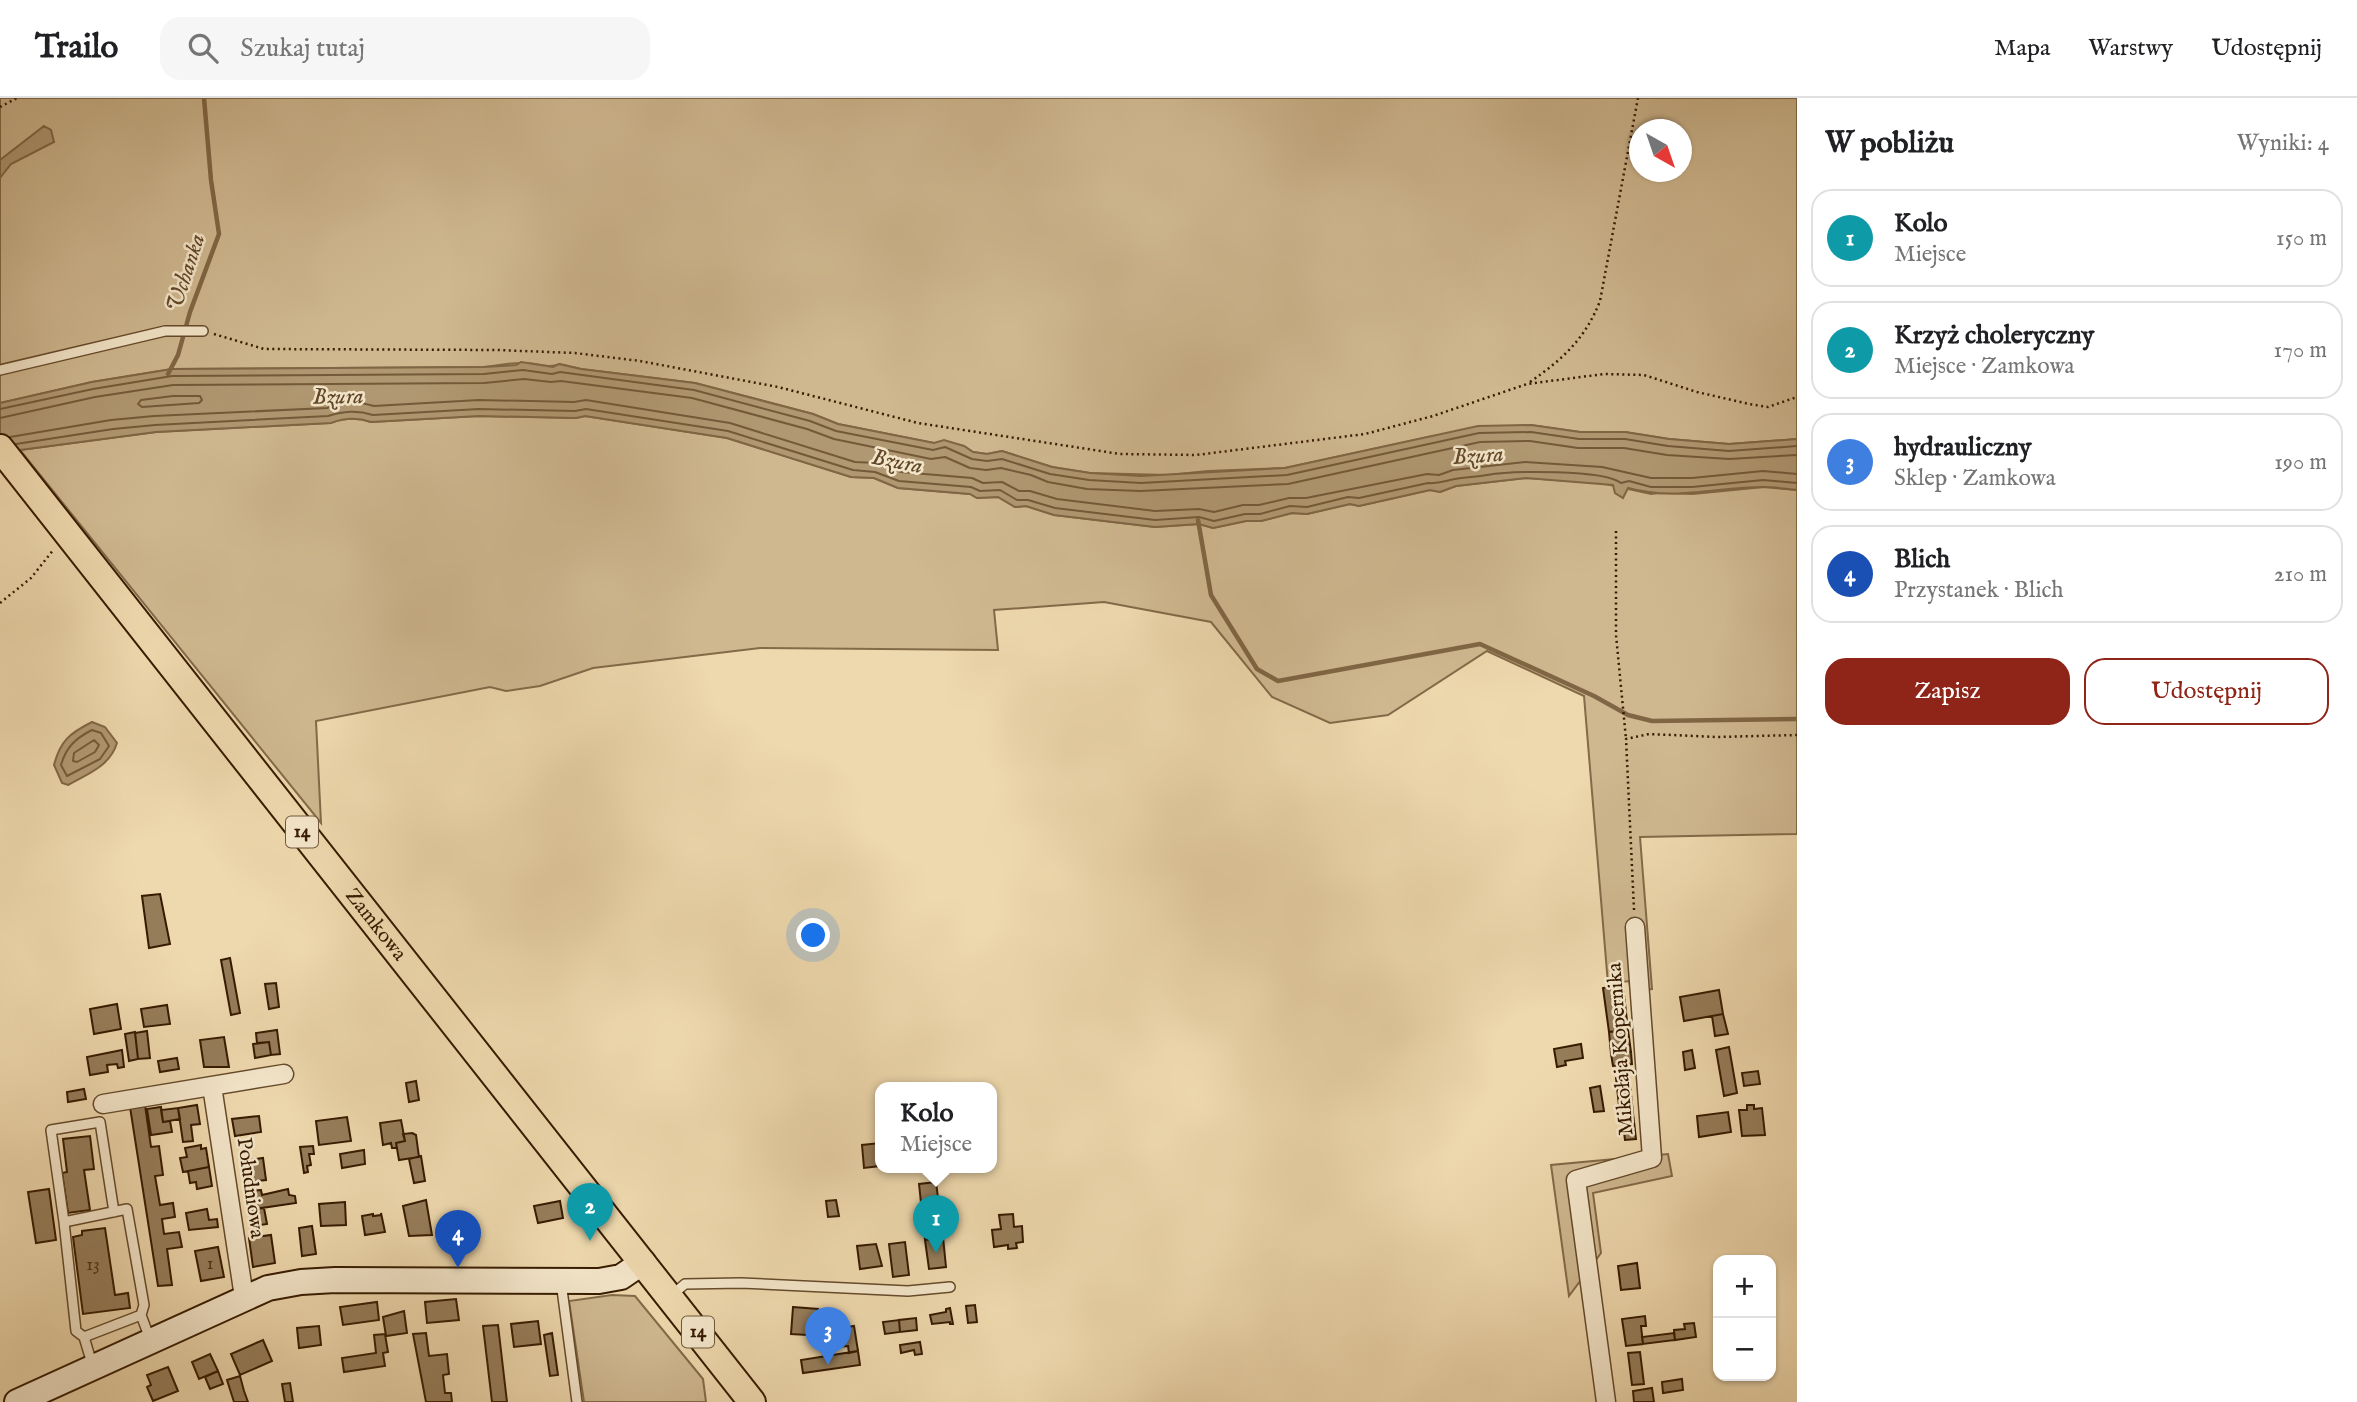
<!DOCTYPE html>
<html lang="pl">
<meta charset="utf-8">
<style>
body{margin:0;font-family:"IM FELL English",serif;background:#f6f6f6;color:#202124}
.controls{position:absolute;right:21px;bottom:21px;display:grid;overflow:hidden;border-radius:14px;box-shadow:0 2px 5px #0004}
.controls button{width:63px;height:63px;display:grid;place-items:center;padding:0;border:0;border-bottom:2px solid #e0e0e0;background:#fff;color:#202124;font:35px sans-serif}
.compass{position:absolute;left:1629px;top:21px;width:63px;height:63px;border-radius:50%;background:#fff;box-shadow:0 2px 5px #0004;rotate:140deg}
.you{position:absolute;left:814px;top:838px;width:24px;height:24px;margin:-18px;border:5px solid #fff;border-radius:50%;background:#1a73e8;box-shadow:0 0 0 10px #1a73e833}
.badge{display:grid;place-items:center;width:46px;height:46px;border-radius:50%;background:#8f2418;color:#fff;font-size:23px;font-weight:700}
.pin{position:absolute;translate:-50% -58px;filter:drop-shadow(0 2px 4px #0008)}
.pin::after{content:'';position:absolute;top:37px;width:24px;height:21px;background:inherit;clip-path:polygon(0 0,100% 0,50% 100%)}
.popup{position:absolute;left:875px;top:984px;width:122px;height:91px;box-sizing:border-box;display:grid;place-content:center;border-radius:14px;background:#fff;filter:drop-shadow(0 2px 5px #0005);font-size:23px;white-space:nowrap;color:#757577}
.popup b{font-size:26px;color:#202124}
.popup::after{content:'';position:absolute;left:50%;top:100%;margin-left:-14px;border:14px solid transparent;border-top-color:#fff}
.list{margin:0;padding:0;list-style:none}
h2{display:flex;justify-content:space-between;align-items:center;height:91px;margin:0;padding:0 28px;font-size:30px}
h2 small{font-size:23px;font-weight:400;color:#757577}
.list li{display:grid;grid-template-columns:46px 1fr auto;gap:21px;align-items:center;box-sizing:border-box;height:98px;margin:0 14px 14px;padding:0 14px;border:2px solid #e0e0e0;border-radius:21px}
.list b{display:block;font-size:26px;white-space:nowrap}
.list p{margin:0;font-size:23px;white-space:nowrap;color:#757577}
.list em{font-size:23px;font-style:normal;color:#757577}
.actions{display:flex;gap:14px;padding:21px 28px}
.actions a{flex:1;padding:16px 0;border:2px solid #8f2418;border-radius:21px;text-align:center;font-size:24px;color:#8f2418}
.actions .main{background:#8f2418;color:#fff}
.icon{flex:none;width:38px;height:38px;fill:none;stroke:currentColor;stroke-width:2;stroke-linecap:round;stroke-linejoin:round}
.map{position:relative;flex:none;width:1797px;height:1304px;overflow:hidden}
header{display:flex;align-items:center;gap:42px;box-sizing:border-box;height:98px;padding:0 35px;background:#fff;border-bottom:2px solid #e0e0e0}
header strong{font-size:33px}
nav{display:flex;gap:38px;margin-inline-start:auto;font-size:24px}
.search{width:490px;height:63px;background:#f6f6f6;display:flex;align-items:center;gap:18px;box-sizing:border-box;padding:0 24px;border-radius:21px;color:#757577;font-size:26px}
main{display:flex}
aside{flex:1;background:#fff}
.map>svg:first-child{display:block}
.green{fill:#cfb890;stroke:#836a48;stroke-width:2;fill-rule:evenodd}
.water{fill:#b09872;stroke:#806644;stroke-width:2}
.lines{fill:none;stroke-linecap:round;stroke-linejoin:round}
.shore{stroke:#745a39;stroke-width:2}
.stream{stroke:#806644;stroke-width:4.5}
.building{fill:#967d5a;stroke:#371b00;stroke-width:2}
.lane-casing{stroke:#654a2b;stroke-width:12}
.street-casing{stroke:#654a2b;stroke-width:21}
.secondary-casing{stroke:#371b00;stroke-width:28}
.primary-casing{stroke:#371b00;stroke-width:30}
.path{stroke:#371b00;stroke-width:2.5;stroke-dasharray:2 3.5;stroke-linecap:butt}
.lane{stroke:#f4e6ca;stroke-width:9}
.street{stroke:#f4e6ca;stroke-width:18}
.secondary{stroke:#f4e6ca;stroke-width:24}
.primary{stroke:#eed8ad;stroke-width:26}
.labels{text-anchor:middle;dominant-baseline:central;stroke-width:5;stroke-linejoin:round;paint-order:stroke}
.number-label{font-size:18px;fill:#4f3416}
.shield{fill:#f4e6ca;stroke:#70583d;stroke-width:2}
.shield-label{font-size:19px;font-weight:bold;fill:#371b00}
.street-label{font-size:21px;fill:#371b00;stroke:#f4e6ca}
.water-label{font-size:23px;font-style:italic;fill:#614728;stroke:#f4e6ca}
</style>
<header>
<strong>Trailo</strong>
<div class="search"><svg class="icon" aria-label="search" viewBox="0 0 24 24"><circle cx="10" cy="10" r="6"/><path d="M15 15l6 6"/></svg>Szukaj tutaj</div>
<nav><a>Mapa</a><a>Warstwy</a><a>Udostępnij</a></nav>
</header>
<main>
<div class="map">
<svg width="1797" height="1304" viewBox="0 0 1797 1304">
<rect width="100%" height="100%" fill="#eed8ad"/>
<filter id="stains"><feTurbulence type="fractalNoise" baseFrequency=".00286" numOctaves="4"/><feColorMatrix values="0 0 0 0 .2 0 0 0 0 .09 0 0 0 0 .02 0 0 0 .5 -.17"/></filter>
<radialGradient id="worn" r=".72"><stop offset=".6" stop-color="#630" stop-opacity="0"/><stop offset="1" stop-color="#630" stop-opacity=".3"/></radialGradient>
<path class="green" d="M0 0H1797V341L1729 346 1669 341 1625 334H1580L1531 327 1433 338 1285 370 1208 373 1168 377 1090 375 1052 369 1002 353 987 356 973 354 964 348 934 345 838 326 813 316 695 285 581 271 560 266C548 271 537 265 525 265 512 264 497 268 484 269L172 271 92 284 0 305ZM1640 32H1682V74H1640Z
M479 318 576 320 585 318 727 340 851 379 874 380 898 390 970 396 977 400 998 399 1015 409 1026 408 1054 417 1155 429 1199 426 1213 430 1246 423H1261L1292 415 1307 416 1350 406 1359 408 1430 392 1440 394 1456 388 1526 380 1601 385 1651 396 1659 395 1693 396 1764 389 1797 392V736L1640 739 1652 891 1631 893 1629 883 1608 886 1584 598 1487 553 1388 617 1330 625 1272 599 1211 524 1104 504 994 512 998 552 760 550 593 570 540 588 506 593 490 589 316 623 321 725 20 352 156 334 330 325C344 320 357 319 371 324Z
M1668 1056 1672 1078 1593 1095 1601 1155 1569 1198 1551 1067Z
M612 1197 635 1198 703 1281 706 1304H584L569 1203Z"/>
<path class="water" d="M44 28 51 32 54 44 11 66 0 80V62Z
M521 264 553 269 559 266 581 271 695 285 813 316 838 326 934 345 944 342 964 348 973 354 987 356 1002 353 1052 369 1090 375 1141 378 1285 370 1478 328 1531 327 1580 334H1625L1669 341 1729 346 1797 341V392C1786 391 1775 389 1764 389 1717 389 1675 403 1628 390L1623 400 1615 395 1613 387 1526 380 1456 388 1440 394 1430 392 1359 408 1350 406 1307 416 1292 415 1261 423H1246L1213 430 1199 426 1155 429 1054 417 1026 408 1015 409 998 399 977 400 970 396 898 390 874 380 851 379 727 340 585 318 576 320 479 318 371 324C357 319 344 320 331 325L156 334 20 352 0 359V305L92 284 172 271 484 269 516 267Z
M92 624 105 629 117 645C110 668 88 676 68 687L62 685 54 667C60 643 70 635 92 624Z"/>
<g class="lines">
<path class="shore" d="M173 298H200L202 302 199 305 142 309 138 306 141 302Z
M0 311 93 291 172 278 484 276 523 272 552 276 560 274 694 292 810 323 836 333 933 352 945 349 972 361 987 363 1002 361 1050 376 1089 382 1141 385 1287 377 1479 335 1531 334 1579 341H1625L1668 348 1729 353 1797 348
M0 320 95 299 173 287 484 285 524 281 551 284 561 283 692 300 807 331 834 341 931 361 945 359 970 370 986 372 1001 370 1031 377 1048 384 1087 391 1141 393 1288 386 1480 344 1530 343 1578 350H1624L1667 357 1729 361 1797 357
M10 339 111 322 154 318 327 310C342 304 358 303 374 308L479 302 574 304 586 302 730 325 855 364 877 365 901 374 972 380 983 385 1002 384 1019 393H1030L1057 401 1155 413 1199 411 1214 414 1243 407H1259L1289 400H1306L1427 376 1439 377 1453 372 1525 364 1602 369 1651 380H1692L1763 373 1797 376
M16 346 113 331 155 327 328 318C344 313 357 312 373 317L479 311 575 313 586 311 728 333 853 372 875 374 899 383 971 389 980 393 1000 392 1017 402H1028L1055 410 1155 422 1199 419 1214 423 1245 416H1260L1290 408 1307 409 1348 399 1359 400 1428 385C1439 386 1444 383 1455 381 1465 379 1476 379 1487 377 1511 373 1603 371 1621 385L1629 383 1651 389H1692L1763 382 1797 385
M92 632 101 635 109 648 100 661 67 678 61 667C66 649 76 640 92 632Z
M94 642 99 647 95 654 77 664 73 663 74 655Z"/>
<path class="stream" d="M168 276 178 257 190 214 219 136 211 82 204 0
M1198 422 1211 497 1257 571 1278 583 1480 546 1594 598 1628 617 1652 623 1797 621"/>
</g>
<path class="building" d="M160 796 170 846 149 850 142 798Z
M230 860 240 915 231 917 221 862Z
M276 885 279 909 269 911 265 886Z
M1623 887 1628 932 1609 934 1603 890Z
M1719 892 1723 916 1684 923 1680 899Z
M117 906 121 931 94 936 90 911Z
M167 907 170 926 144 929 141 911Z
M1723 916 1728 936 1715 938 1712 918Z
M277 932 280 956 271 957 269 944 257 945 256 935Z
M1628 932 1631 954 1611 956 1609 934Z
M147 933 150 960 138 961 135 935Z
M135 934 138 961 129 963 125 936Z
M224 939 229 969H204L200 942Z
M269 944 271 957 255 960 253 946Z
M1581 946 1583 960 1565 963 1566 967 1557 969 1554 951Z
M1729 949 1737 995 1724 998 1716 952Z
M122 952 124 969 118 970 117 966 107 967 108 974 90 977 87 959Z
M1692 952 1695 970 1685 972 1683 954Z
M1631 954 1632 966 1613 968 1611 956Z
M177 960 179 971 160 974 158 963Z
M1758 973 1760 986 1744 988 1742 975Z
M1629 978 1633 1015 1620 1017 1616 980Z
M416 983 419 1002 409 1004 406 985Z
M1600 988 1604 1013 1594 1014 1590 990Z
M84 991 86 1001 68 1004 67 994Z
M145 1007 151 1049 159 1048 163 1077 155 1078 160 1107 173 1105 175 1119 162 1121 164 1136 179 1134 182 1149 167 1151 172 1187 158 1188 130 1009Z
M197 1007 200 1026 191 1027 193 1043 183 1044 178 1010Z
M1747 1007H1754V1011L1762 1010 1765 1037 1742 1038 1739 1012H1747Z
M161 1009 163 1024 170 1023 172 1034 151 1037 147 1011Z
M178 1010 180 1021 163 1024 161 1012Z
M1728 1014 1731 1034 1699 1039 1697 1018Z
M1633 1015 1636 1041 1625 1042 1622 1017Z
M259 1018 261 1034 235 1038 232 1021Z
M347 1019 351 1043 319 1047 316 1023Z
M401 1022 405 1043 396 1045 397 1050H392L391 1045 383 1047 380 1025Z
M412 1035 416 1037 419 1059 399 1062 396 1045 405 1043 403 1036Z
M90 1038 94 1071 84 1072 90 1112 68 1115 62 1075 67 1074 63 1041Z
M880 1045V1068L864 1070 862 1047Z
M201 1047V1051L206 1050 209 1069 183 1074 180 1060 187 1059 185 1050Z
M313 1048 314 1056H309L311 1067 307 1068 308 1074 304 1075 300 1049Z
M364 1052 365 1066 342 1070 340 1056Z
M421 1058 425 1083 414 1085 409 1061Z
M263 1060 266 1082 246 1084 243 1063Z
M209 1069 212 1088 197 1091 196 1084 190 1085 188 1073Z
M936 1084 943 1139 925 1142 919 1086Z
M49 1091 56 1142 36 1145 28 1094Z
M288 1091 289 1097 295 1098 296 1105 248 1112 247 1107H250L248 1093 261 1092 262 1097Z
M426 1102 432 1137 409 1138 403 1108Z
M836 1102 839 1118 828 1119 826 1103Z
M560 1103 563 1120 538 1125 534 1108Z
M345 1104 346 1127 321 1128 319 1106Z
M264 1110 267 1126 254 1128 252 1116 249 1117 248 1112Z
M207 1111 209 1122 217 1121 218 1129 189 1132 186 1115Z
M381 1115 385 1134 365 1137 362 1118 373 1116V1118L381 1117Z
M1013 1116 1014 1129 1022 1128 1023 1144 1016 1145 1017 1150 1008 1151V1147L994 1149 992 1132 1001 1131 999 1117Z
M312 1128 316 1156 302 1158 299 1130Z
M105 1130 115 1197 128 1195 130 1210 83 1216 73 1139 82 1137V1133Z
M271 1137 275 1165 253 1169 249 1140Z
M943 1139 946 1169 929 1171 925 1142Z
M905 1144 909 1177 893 1179 889 1146Z
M876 1146 882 1168 860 1171 857 1148Z
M218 1149 224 1179 201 1183 195 1153Z
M1637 1165 1640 1190 1621 1192 1618 1168Z
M456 1201 459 1222 427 1225 425 1204Z
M377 1204 379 1222 343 1227 340 1209Z
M975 1207 977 1224 968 1225 966 1208Z
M793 1209 818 1211 816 1231 807 1230V1237L791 1236Z
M950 1210 953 1226H950V1224L932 1226 930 1217 946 1214V1211Z
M404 1213 407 1235 386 1238 383 1219Z
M1645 1218 1646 1228H1641L1643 1246 1626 1248 1622 1221Z
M916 1220 917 1232 900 1234 899 1222Z
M899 1222 900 1234 885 1236 883 1224Z
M538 1223 541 1246 514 1249 511 1226Z
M1694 1225 1696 1239 1675 1242 1674 1232 1685 1231 1684 1226Z
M498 1227 507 1304H492L483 1228Z
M319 1228 321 1247 299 1250 297 1230Z
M854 1228 858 1253 849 1255 848 1248 836 1249 834 1231Z
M426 1235 429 1258 447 1256 449 1276 443 1277 445 1295H451L452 1304H426L413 1236Z
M552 1235 558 1277 550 1278 544 1237Z
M1674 1235 1675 1242 1643 1246 1642 1239Z
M385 1236 388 1254 383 1255 385 1268 344 1274 342 1260 376 1255 374 1237Z
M263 1242 272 1263 240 1277 231 1256Z
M920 1244 922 1256 915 1257 914 1252 901 1255 900 1247Z
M858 1253 860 1267 803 1275 801 1262Z
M1640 1254 1644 1286 1632 1287 1628 1255Z
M210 1256 218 1273 199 1281 192 1264Z
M168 1269 178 1293 153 1303 147 1289 151 1287 147 1277Z
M218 1273 223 1286 210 1291 205 1279Z
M240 1278 244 1293 248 1304H234L227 1282Z
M1682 1281 1683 1292 1663 1295 1662 1284Z
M290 1285 293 1304H285L282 1286Z
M1652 1290 1654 1304H1634L1633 1293Z"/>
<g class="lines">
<g class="lane-casing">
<path id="lane" d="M0 272 165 233H203
M64 1124 51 1032 100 1024 114 1114
M561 1184 577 1304
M672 1197 685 1186 741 1185 908 1193 950 1189
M84 1239 76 1233 64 1124 127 1111 144 1207 141 1217
M90 1259 84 1239 141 1217 147 1233"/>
</g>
<g class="street-casing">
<path id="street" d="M212 988 244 1199
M103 1006 284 976
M1606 1304 1576 1082 1652 1060 1635 829"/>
</g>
<g class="secondary-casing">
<path id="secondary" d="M17 1304 268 1190 301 1184 335 1182 599 1183 621 1179 643 1164"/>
</g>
<g class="primary-casing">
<g id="primary">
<path id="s1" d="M0 350 752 1304"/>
</g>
</g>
<path class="path" d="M0 9 17 0
M214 236 264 251 497 252 575 255 640 263 778 289 918 325 1120 356 1196 357 1365 336 1433 318 1527 286 1604 276 1644 277 1697 294 1749 306 1768 309 1797 299
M1530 284C1563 261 1585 241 1600 203L1638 0
M1616 433V537L1626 641
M0 505 31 480 54 451
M1634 812 1626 641 1649 636 1717 639 1797 637"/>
<use href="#lane" class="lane"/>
<use href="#street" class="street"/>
<use href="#secondary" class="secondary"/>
<use href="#primary" class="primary"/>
</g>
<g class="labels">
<g class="number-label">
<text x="210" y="1166">1</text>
<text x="93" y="1167">13</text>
</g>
<g class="shield">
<rect x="286" y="718.5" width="32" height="31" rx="5"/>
<rect x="682" y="1218.5" width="32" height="31" rx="5"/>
</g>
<g class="shield-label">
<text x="302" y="734">14</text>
<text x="698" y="1234">14</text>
</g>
<g class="street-label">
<text stroke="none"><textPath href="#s1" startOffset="607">Zamkowa</textPath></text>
<text transform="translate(1621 951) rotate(-94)">Mikołaja Kopernika</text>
<text transform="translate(250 1090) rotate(82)">Południowa</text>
</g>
<g class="water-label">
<text transform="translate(186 175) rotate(-72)">Uchanka</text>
<text transform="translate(338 299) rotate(-1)">Bzura</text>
<text transform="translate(1478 358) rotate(-4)">Bzura</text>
<text transform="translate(897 364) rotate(11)">Bzura</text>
</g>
</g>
<rect width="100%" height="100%" filter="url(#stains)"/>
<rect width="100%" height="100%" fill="url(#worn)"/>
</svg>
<div class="controls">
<button>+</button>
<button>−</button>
</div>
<svg class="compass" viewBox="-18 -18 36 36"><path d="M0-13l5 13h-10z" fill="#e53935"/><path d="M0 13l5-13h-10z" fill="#757577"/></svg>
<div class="you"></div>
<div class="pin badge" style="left:936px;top:1155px;background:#0f9aa8">1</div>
<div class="popup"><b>Kolo</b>Miejsce</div>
<div class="pin badge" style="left:590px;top:1143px;background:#0f9aa8">2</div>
<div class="pin badge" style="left:828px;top:1267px;background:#3f7fe0">3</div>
<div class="pin badge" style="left:458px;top:1170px;background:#1a4fb4">4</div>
</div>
<aside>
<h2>W pobliżu<small>Wyniki: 4</small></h2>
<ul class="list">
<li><span class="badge" style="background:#0f9aa8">1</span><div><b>Kolo</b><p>Miejsce</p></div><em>150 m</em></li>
<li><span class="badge" style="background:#0f9aa8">2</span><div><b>Krzyż choleryczny</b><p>Miejsce · Zamkowa</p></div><em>170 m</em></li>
<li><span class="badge" style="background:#3f7fe0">3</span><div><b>hydrauliczny</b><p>Sklep · Zamkowa</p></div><em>190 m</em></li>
<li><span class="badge" style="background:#1a4fb4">4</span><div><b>Blich</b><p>Przystanek · Blich</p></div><em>210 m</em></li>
</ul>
<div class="actions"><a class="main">Zapisz</a><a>Udostępnij</a></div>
</aside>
</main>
